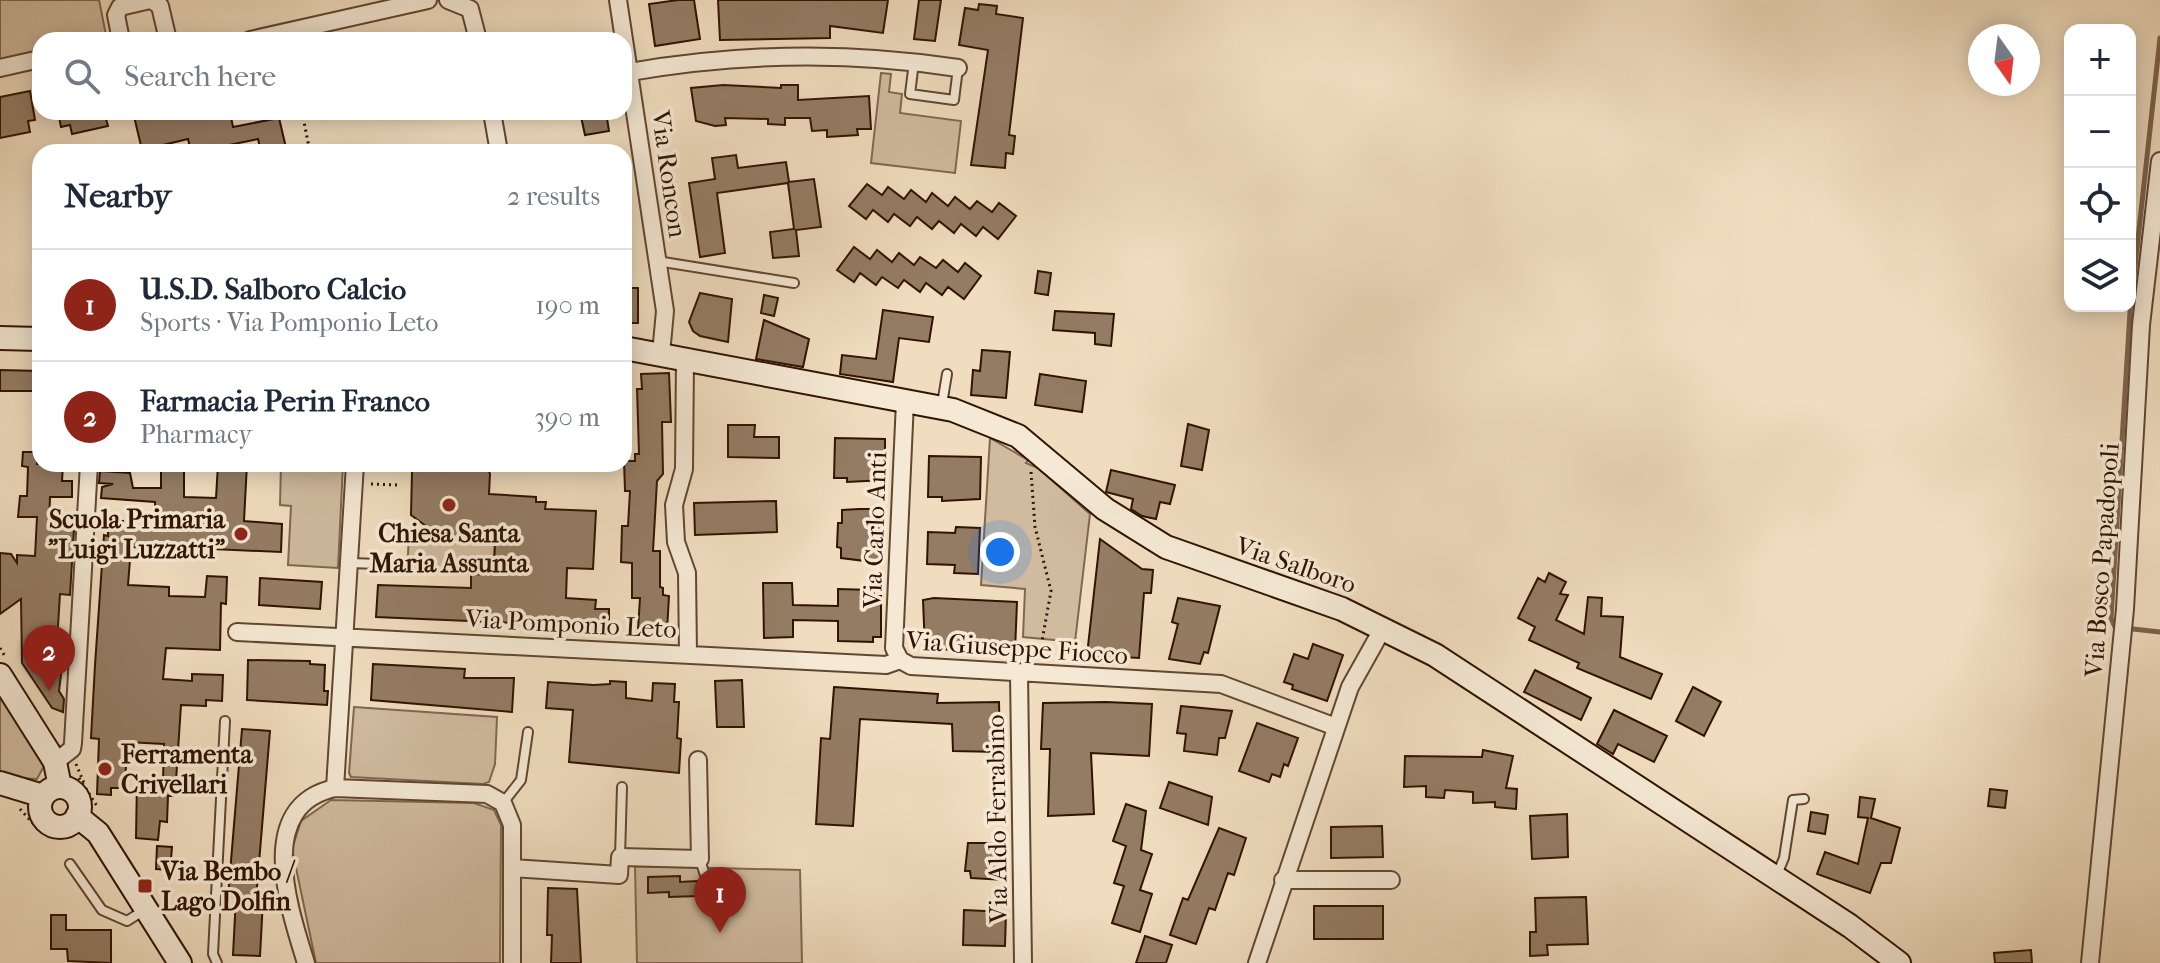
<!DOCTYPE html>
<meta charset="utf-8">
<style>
body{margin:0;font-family:"IM FELL French Canon",serif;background:#f6f6f7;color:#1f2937}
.controls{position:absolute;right:24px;top:24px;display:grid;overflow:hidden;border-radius:16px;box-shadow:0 4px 20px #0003}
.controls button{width:72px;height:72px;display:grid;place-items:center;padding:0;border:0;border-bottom:2px solid #e0e1e3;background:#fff;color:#1f2937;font:40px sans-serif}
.compass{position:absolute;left:1968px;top:24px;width:72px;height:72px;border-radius:50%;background:#fff;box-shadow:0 4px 20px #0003;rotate:166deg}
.you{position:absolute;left:1000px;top:552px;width:28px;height:28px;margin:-20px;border:6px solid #fff;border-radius:50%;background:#1a73e8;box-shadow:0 0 0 12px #1a73e833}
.badge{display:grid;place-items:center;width:52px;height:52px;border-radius:50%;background:#8f2418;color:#fff;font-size:26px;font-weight:700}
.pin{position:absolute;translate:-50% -66px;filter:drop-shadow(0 2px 4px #0008)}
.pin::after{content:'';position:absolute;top:42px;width:28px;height:24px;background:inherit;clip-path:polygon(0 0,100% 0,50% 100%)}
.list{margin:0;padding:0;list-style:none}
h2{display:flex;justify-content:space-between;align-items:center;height:104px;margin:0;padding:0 32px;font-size:34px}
h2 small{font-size:26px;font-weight:400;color:#747a83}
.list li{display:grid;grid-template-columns:52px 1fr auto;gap:24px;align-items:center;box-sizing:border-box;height:112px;padding:0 32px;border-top:2px solid #e0e1e3}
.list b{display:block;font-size:30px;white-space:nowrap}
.list p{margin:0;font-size:26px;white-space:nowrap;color:#747a83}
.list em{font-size:26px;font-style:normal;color:#747a83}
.icon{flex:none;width:44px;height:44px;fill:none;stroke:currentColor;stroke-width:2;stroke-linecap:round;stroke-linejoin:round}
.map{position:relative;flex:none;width:2160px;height:963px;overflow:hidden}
.search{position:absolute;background:#fff;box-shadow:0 4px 20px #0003;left:32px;top:32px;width:600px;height:88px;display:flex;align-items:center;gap:20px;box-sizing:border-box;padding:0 28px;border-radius:24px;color:#747a83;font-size:30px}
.panel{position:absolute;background:#fff;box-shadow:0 4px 20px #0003;left:32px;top:144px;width:600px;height:328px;border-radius:24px}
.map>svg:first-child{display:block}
.green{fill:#d0bb9f;stroke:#806750;stroke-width:2}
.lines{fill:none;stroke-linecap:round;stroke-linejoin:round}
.stream{stroke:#7d634d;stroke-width:5}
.building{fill:#947c64;stroke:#311302;stroke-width:2}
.lane-casing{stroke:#614631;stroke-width:12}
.street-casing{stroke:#614631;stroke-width:20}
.secondary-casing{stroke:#311302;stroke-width:26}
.path{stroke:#311302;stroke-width:3;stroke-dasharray:2 4;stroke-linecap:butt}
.lane{stroke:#f5e9d5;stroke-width:8}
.street{stroke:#f5e9d5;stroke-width:16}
.secondary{stroke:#f5e9d5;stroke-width:22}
.poi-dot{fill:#8f2418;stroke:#f5e9d5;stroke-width:3}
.labels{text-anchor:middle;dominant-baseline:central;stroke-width:7;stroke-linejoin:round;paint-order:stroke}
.street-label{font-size:26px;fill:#311302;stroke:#f5e9d5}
.poi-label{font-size:26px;font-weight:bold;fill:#311302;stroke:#f5e9d5;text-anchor:start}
</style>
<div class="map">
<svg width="2160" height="963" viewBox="0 0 2160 963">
<rect width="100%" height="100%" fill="#f0ddbf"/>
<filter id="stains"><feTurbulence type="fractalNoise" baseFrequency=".0025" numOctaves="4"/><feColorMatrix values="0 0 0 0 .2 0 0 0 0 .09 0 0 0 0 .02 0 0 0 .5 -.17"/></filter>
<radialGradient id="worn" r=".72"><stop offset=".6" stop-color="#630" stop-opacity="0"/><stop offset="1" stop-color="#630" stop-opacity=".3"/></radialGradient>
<path class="green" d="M0 0H99L106 35 84 40H40V50L0 59Z
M881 73 891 74 889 92 902 94 900 113 961 121 955 173 871 163Z
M990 438 1028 460 1026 463 1038 468 1090 514 1075 642 1023 637 1025 589 981 585Z
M281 464H343L338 568 288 565 291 506 280 505Z
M409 536 495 540 493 575 407 571Z
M0 692 41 756 44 766 37 779 0 777Z
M354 707 497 717 495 764 489 782 483 784 351 777 349 773Z
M331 800 474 803 494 810 501 825 500 963H316L292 849 301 821Z
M635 866 800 870 802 963H637Z"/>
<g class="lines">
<path class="stream" d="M2115 627 2111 618 2130 312 2160 38
M2133 629 2160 632"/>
</g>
<path class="building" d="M678 0H694L700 39 655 46 649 4Z
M718 0H888L883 33 830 26V38L720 40Z
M919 0H941L935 41 914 39Z
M979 4 997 6 996 14 1023 18 1009 135 1015 136 1013 154 1006 153 1005 168 971 165 988 50 959 45 965 8 978 10Z
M723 85 781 88V85H798V100L869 96 871 129H857L858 135 827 137V130L812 131 810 118H785V125L768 124V119L725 118 726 125 715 126 696 121 691 88Z
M30 91 35 120 28 121 30 132 0 138V97Z
M58 112H104L108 126 72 134 70 125 61 127Z
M133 112H230L233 127 279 118 287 152H261L258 139 195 152H191L188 139 142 150Z
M580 112H606L609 131 585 135Z
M736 155 738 168 786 162 789 182 814 179 821 227 796 230 799 256 773 258 770 232 794 229 788 183 717 193 725 253 700 257 689 183 715 179 712 158Z
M867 184 882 195 888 187 904 199 911 190 926 202 932 193 948 206 955 197 970 209 977 201 992 212 999 203 1016 216 998 239 983 227 976 236 961 224 954 233 939 221 932 229 917 217 910 226 894 214 888 222 873 210 866 219 849 206Z
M854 247 870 259 877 250 892 262 899 253 914 265 920 257 936 268 943 260 958 272 965 263 981 276 964 299 948 287 942 295 926 283 920 292 904 280 898 288 882 277 876 285 860 273 854 282 837 270Z
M1038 271 1051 273 1048 295 1035 293Z
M624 288H638V323H624Z
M700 293 732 299 728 342 700 336 693 331 689 322Z
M764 295 778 298 774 316 761 313Z
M883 310 933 317 929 342 899 338 893 382 840 374 842 355 876 359Z
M1055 311 1114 314 1111 346 1095 344V333L1053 330Z
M764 320 809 339 803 367 756 359Z
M982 350 1010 352 1006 398 971 395 973 370 980 371Z
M0 370 40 371V391H0Z
M669 373 671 422H662L663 474 657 481 653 551H660V587L663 588V595L669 596 667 631 638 629 640 598H632V563L621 562 622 526H628L630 491H625L624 461H635V454H639L637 389H642L641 374Z
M1040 374 1086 381 1082 412 1035 405Z
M1188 424 1209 430 1202 470 1181 466Z
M728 425H755L754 437H779V458L728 457Z
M835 438 885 439V480L847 482V478H834Z
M23 452H38L37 464H63L62 481H72V497H50L49 526 74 529 70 595 60 594 56 658H63L59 691 64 699 63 712 52 708 22 663 21 599 0 614V553L11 554 17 563V555L35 556 37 517H18L20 496H27L28 467 22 466Z
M929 456 981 457 980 499 942 501V497H928Z
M218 464H247L244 521 282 524 281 552 190 548V558L169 557 170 549 131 547 128 585 169 587V596L205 597 207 576 227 577 226 604 221 603 220 650 166 648 163 679 192 681V674L223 675 222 701 206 700V706L181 705 175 796H168L167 822 160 821 158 840 136 838 137 779 163 781 164 744 127 742 125 788H111V795L97 794 99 739 91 738 95 665 104 535 108 536V520L123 521V528L155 529V502L101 498 102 487 113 484 99 483 100 471 130 473 133 488H161V470H184V497L216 498Z
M417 464H486L490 474 489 494 536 497V502H546L545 509 596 511 593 569 567 568 566 598 596 600 595 609H609V627L376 617 378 585 471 588V574L494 575 495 540 441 537 411 515 412 472Z
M1111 470 1175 485 1170 504 1160 502 1156 519 1142 516 1131 509 1133 499 1106 492Z
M776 501 777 532 695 535 694 503Z
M859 509H883L882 563 841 558V548L837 547 838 523H842V510Z
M956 527 980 528 978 574 954 573 955 565 927 564 928 532 955 533Z
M1100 539 1142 569 1153 570 1151 593H1144L1139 658 1087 655Z
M1549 573 1566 582 1560 594 1568 595 1556 620 1584 634 1588 597 1602 598 1601 616 1623 617 1620 657 1662 674 1651 699 1577 668 1579 663 1529 640 1535 627 1518 618 1538 578 1545 582Z
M260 578 322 582 320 609 259 605Z
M763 583H792L793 605 838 606V589L874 590V596H881V637H873V642L838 641V621L793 620V637L764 638Z
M934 598 1017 602 1015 651 925 649 923 600Z
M1178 598 1220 606 1208 653 1204 652 1200 664 1169 659 1178 624 1172 622Z
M1313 644 1343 655 1327 701 1292 689 1293 685 1284 682 1294 654 1308 659Z
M248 660 310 661V664L325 665 324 691H328L327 705 247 700Z
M373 664 465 669 464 678H514L512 712 371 700Z
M1535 670 1591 698 1581 720 1524 692Z
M742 680 744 727H717L715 681Z
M610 681 626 682V698L652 701 653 683 675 684 674 702H679L677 738 681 739 679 773 569 762 573 710 546 708 548 682 594 685 610 684Z
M834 687 938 694 937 703 999 702 1000 752 953 751 952 724 860 719 853 826 816 824 821 738 830 739Z
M1693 687 1721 702 1704 736 1676 721Z
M1106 702 1152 704 1149 756 1091 753 1094 814 1048 816 1050 749H1041L1043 703Z
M1181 706 1232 711 1225 738H1219L1217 755 1184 751 1186 734 1177 733Z
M1614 710 1667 736 1654 762 1618 744 1613 754 1597 744Z
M1257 723 1298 738 1288 766 1284 764 1280 777 1272 774 1269 782 1239 771Z
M242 729 270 731 256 899 263 900 260 956 233 955 236 897H228Z
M1483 750 1513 756 1506 788 1517 789 1516 809 1495 807V802L1473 803V792L1445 790 1444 798 1426 797V786L1404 787 1405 756 1482 757Z
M1169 782 1212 797 1208 825 1160 808Z
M1990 789 2007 791 2005 808 1988 806Z
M1860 797 1875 799 1871 818 1900 828 1891 863H1881L1870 893 1817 874 1825 852 1858 864 1868 818 1858 817Z
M1126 804 1146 811 1141 850 1152 854 1140 890 1152 894 1140 932 1112 923 1124 886 1114 883 1126 846 1113 841Z
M1811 812 1828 815 1825 834 1808 831Z
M1567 814 1568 857 1532 859 1530 816Z
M1382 826 1383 857 1331 858V827Z
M1219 828 1246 838 1234 875 1228 873 1215 910 1209 908 1196 944 1170 935 1183 898 1188 900Z
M968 843H998V849H1004L1005 880 971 878 970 871H965Z
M157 846 172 847 170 870 156 869Z
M680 876V882L697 881 698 896 669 897V892L648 893V877Z
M548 888 577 889 581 963H551L552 935H547Z
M1586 897 1588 944 1547 945 1548 955 1530 956V932H1536L1535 898Z
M1314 906H1383V939H1314Z
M964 910 1006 912 1005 946 963 945Z
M51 915H66V930H111V963L68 961 67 949H51Z
M1145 936 1172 945 1166 963H1136Z
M2031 950 2032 963H1995L1994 953Z"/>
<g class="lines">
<g class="lane-casing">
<path id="lane" d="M914 62 910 94 954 100 958 68
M657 261 794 283
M942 404 947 374
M350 563 379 564
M503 803 521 780 528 732
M620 857 622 787
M700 860 705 875
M70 864 102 910 127 921 146 909
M1776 877 1784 858 1793 800 1804 799
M217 963 213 954 225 721"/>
</g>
<g class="street-casing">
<path id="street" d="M152 0 160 6 168 40
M448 0 470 9 478 40
M618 0 665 311 661 354
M121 40 116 15 120 7 150 0
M250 40 428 0
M0 68 40 59
M630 72C739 53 848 51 958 68
M492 112 499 152
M685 359 684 469 674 505 676 542 687 573 688 654
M237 632 886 665 900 660 911 666 1221 684 1336 727
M900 660 894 648 905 401
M1019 674 1023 963
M55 762 72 749 73 743 89 464
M335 788 355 464
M512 868 619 875 620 857 700 859 698 760
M1283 880H1391
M306 963C289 908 254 806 335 788L487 794 503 803 512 825V963
M1257 963 1350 687 1383 628
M2090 963 2125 609 2141 325 2160 161"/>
</g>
<g class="secondary-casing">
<path id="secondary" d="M0 338 40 339
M624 348 953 410 1018 436 1105 509 1166 547 1342 609 1435 655 1850 926 1899 963
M0 675 55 762 60 787
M0 783 43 796
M40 807a20 20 0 1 1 40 0a20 20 0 1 1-40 0Z
M77 816 98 833 180 963"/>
</g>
<path class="path" d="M302 112 310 152
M1031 472 1035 527 1051 591 1042 641
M371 484 399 485
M0 648 6 658
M76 764 84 783
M79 778 97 806
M20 809 39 830 70 837"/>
<use href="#lane" class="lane"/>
<use href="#street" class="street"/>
<use href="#secondary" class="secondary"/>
</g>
<g class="poi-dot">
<circle cx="449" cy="505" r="8"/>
<circle cx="241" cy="534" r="8"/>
<circle cx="105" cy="769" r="8"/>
<rect x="137" y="878" width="16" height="16" rx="4"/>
</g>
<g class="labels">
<g class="street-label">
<text transform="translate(669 174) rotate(82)">Via Roncon</text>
<text transform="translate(875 530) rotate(-88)">Via Carlo Anti</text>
<text transform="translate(2102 560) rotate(-86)">Via Bosco Papadopoli</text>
<text transform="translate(1296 565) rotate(19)">Via Salboro</text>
<text transform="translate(571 624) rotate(3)">Via Pomponio Leto</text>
<text transform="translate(1017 648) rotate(4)">Via Giuseppe Fiocco</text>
<text transform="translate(997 819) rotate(-91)">Via Aldo Ferrabino</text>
</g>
<g class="poi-label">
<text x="225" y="519" text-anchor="end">Scuola Primaria<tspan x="225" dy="30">"Luigi Luzzatti"</tspan></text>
<text x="449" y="533" text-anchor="middle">Chiesa Santa<tspan x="449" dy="30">Maria Assunta</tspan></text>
<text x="121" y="754">Ferramenta<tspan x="121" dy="30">Crivellari</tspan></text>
<text x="161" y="871">Via Bembo /<tspan x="161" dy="30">Lago Dolfin</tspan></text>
</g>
</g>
<rect width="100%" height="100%" filter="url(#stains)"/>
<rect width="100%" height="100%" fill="url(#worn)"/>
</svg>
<div class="controls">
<button>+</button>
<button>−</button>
<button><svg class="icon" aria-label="locate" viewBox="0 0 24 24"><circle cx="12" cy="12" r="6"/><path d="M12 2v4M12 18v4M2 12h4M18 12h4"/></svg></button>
<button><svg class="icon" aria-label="layers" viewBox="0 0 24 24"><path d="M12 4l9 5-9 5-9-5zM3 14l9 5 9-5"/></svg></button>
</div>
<svg class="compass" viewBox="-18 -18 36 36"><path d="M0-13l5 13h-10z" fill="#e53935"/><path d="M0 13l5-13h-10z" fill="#747a83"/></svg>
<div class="you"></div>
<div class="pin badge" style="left:720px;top:933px">1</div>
<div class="pin badge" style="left:49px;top:691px">2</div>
<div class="search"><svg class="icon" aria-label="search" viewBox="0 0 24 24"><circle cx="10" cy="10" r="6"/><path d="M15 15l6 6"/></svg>Search here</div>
<section class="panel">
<h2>Nearby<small>2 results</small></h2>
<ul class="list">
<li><span class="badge">1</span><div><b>U.S.D. Salboro Calcio</b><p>Sports · Via Pomponio Leto</p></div><em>190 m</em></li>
<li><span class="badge">2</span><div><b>Farmacia Perin Franco</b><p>Pharmacy</p></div><em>390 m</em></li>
</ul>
</section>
</div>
